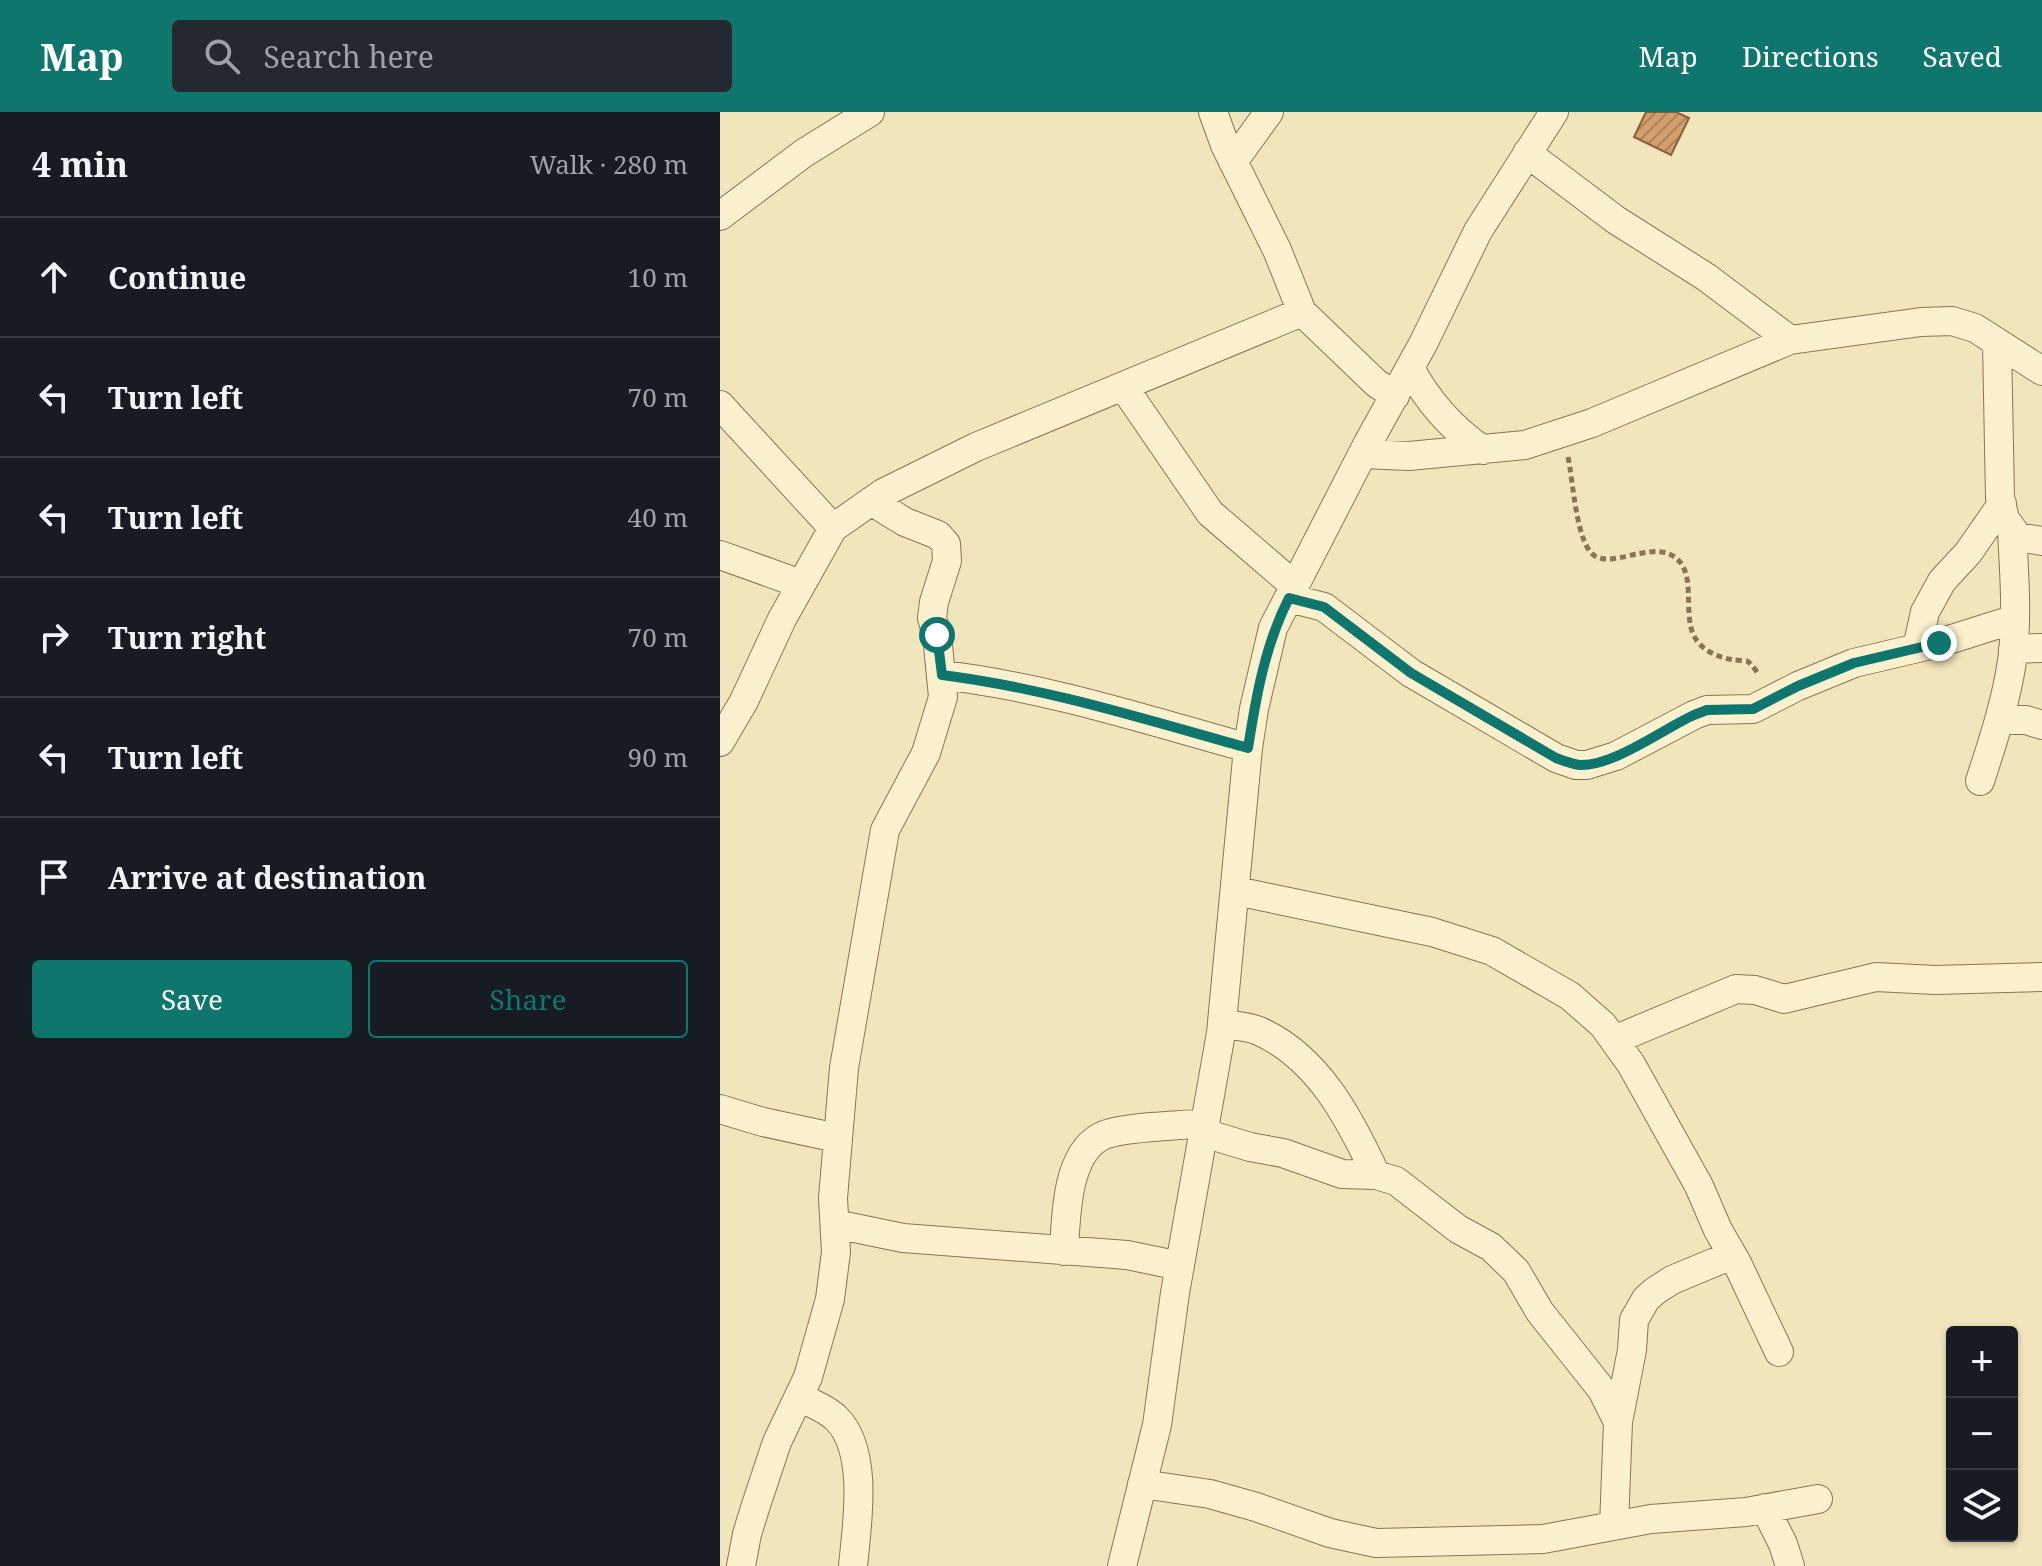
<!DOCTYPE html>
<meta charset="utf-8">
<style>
body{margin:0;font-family:"Noto Serif",serif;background:#242831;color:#f1f3f6}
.controls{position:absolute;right:24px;bottom:24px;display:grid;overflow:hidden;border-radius:8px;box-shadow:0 2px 6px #0004}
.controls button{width:72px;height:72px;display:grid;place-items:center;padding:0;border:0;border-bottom:2px solid #363941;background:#171b24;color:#f1f3f6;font:40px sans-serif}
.stop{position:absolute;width:24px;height:24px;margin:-18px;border:6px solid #0f766e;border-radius:50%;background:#fff}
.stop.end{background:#0f766e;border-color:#fff;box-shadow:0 2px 8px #0008}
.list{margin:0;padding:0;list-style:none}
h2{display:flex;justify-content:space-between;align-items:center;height:104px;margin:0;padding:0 32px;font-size:34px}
h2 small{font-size:26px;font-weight:400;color:#9ea1a6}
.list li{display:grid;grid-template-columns:52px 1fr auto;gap:24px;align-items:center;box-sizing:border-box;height:120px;padding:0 32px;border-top:2px solid #363941}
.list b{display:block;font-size:30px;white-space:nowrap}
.list em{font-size:26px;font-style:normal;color:#9ea1a6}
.actions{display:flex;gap:16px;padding:24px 32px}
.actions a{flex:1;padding:18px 0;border:2px solid #0f766e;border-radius:8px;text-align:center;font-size:28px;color:#0f766e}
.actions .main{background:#0f766e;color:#fff}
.icon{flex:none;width:44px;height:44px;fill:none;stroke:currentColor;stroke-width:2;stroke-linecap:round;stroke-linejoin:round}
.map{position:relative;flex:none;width:1322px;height:1454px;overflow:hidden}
header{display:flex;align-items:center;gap:48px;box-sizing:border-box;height:112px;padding:0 40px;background:#0f766e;color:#fff}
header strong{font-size:38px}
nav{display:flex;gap:44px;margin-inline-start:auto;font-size:28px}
.search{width:560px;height:72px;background:#242831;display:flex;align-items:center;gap:20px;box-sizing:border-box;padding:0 28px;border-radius:8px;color:#9ea1a6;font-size:30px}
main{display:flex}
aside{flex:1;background:#171b24}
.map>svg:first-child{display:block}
.building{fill:url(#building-hatch);stroke:#8b5e38;stroke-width:2}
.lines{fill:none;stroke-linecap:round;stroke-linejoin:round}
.street-casing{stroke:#8a7454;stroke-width:30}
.path{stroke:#8a7454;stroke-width:5;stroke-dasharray:6 4;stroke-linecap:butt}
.street{stroke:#fcf1cf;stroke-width:28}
.route{stroke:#0f766e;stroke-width:10}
</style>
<header>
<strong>Map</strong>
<div class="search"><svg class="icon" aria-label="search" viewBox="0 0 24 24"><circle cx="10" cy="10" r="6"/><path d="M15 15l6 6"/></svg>Search here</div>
<nav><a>Map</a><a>Directions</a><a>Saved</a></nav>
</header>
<main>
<aside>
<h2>4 min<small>Walk · 280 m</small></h2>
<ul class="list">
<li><svg class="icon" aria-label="ahead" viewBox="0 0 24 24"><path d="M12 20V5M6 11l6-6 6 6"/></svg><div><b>Continue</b></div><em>10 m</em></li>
<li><svg class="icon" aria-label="left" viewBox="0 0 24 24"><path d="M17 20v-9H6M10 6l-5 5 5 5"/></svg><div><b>Turn left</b></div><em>70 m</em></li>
<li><svg class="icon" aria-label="left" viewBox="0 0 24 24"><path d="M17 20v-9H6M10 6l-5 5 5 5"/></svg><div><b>Turn left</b></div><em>40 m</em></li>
<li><svg class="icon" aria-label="right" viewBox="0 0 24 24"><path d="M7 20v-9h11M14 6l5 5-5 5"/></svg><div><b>Turn right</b></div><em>70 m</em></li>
<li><svg class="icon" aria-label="left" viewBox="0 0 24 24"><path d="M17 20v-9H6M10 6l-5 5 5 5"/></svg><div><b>Turn left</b></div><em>90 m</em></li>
<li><svg class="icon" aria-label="arrive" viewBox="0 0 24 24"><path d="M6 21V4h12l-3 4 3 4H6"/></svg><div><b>Arrive at destination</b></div></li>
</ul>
<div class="actions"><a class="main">Save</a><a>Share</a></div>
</aside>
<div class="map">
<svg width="1322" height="1454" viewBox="0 0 1322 1454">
<defs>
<pattern id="building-hatch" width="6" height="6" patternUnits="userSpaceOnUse" patternTransform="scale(2)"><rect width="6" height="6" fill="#d39f6e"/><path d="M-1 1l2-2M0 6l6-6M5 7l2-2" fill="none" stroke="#ac825a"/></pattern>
</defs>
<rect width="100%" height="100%" fill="#f1e5bb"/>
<path class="building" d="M926 0H956L969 6 951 43 914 25Z"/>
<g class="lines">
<g class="street-casing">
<path id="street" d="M493 0 505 33 557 138 582 200 656 271 675 284
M807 41 896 108 986 165 1070 228
M513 50 549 0
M0 104 84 41 150 0
M1277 231 1280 386 1285 407 1298 425 1322 429
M690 256C708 290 731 316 763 338
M403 274 490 401 575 474
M0 293 113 416
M643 342 689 344 805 333 872 311 1070 228 1201 210 1232 209 1255 216 1322 259
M0 443 81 472
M569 486 604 495 691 561 836 646 856 653H867L896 644 974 603 987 598 1033 597 1078 574 1134 551 1219 531 1295 507
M1197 536 1205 500 1222 469 1248 441 1282 392
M1293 537 1322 536
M222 563C326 575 427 608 528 636
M1279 608H1306L1322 613
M0 630 24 589 62 507 113 416 163 381 256 335 582 200
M1260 669C1273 629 1286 590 1292 549 1298 506 1294 461 1292 418
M516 779 712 820 772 839 850 884 883 913 911 952 979 1074 998 1118 1017 1151 1059 1240
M502 912C514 914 528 914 539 919 598 945 630 1007 656 1063
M894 928 1016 877 1035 878 1064 887 1156 865 1215 868 1322 865
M0 997 43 1010 117 1026
M484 1021 530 1035 563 1041 622 1062 656 1063 676 1069 738 1117 771 1135 796 1159 820 1200 882 1278 898 1310
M115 1112 183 1126 407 1143 460 1154
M344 1139C346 1105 346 1044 380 1025 398 1014 462 1014 485 1011
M79 1285C91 1291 107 1297 117 1307 149 1340 137 1412 133 1454
M422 1372 490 1382 536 1395 610 1421 656 1431 823 1427 931 1407 1026 1400 1098 1387
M1045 1396 1063 1432 1070 1454
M894 1414 898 1310 912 1238 914 1208 926 1187 935 1179 952 1168 1012 1143
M21 1454 27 1422 36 1393 57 1330 88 1265 110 1187 116 1140 113 1086 124 956 165 718 206 641 223 585 217 523 212 506 214 490 227 449 226 432 218 423 185 410 151 389
M402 1454 437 1313 455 1181 501 921 528 636 534 597 553 516 648 331 703 232 758 119 834 0"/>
</g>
<path class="path" d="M848 345C853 367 856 433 875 444 887 451 904 444 917 442 928 440 942 437 953 444 978 459 962 500 974 524 982 539 999 546 1015 548 1016 548 1026 549 1027 549 1032 552 1036 559 1039 563"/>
<use href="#street" class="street"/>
</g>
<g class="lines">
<path class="route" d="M217 523 222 563C326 576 427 608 528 636 536 585 545 533 569 486L604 495 691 561 836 646C844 649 852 652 860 653 894 654 943 617 974 603L987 598 1033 597 1078 574 1134 551 1219 531"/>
</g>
</svg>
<div class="controls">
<button>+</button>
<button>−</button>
<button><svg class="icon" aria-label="layers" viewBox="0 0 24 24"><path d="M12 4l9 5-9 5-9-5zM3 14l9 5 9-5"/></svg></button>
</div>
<div class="stop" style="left:217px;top:523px"></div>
<div class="stop end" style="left:1219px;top:531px"></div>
</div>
</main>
